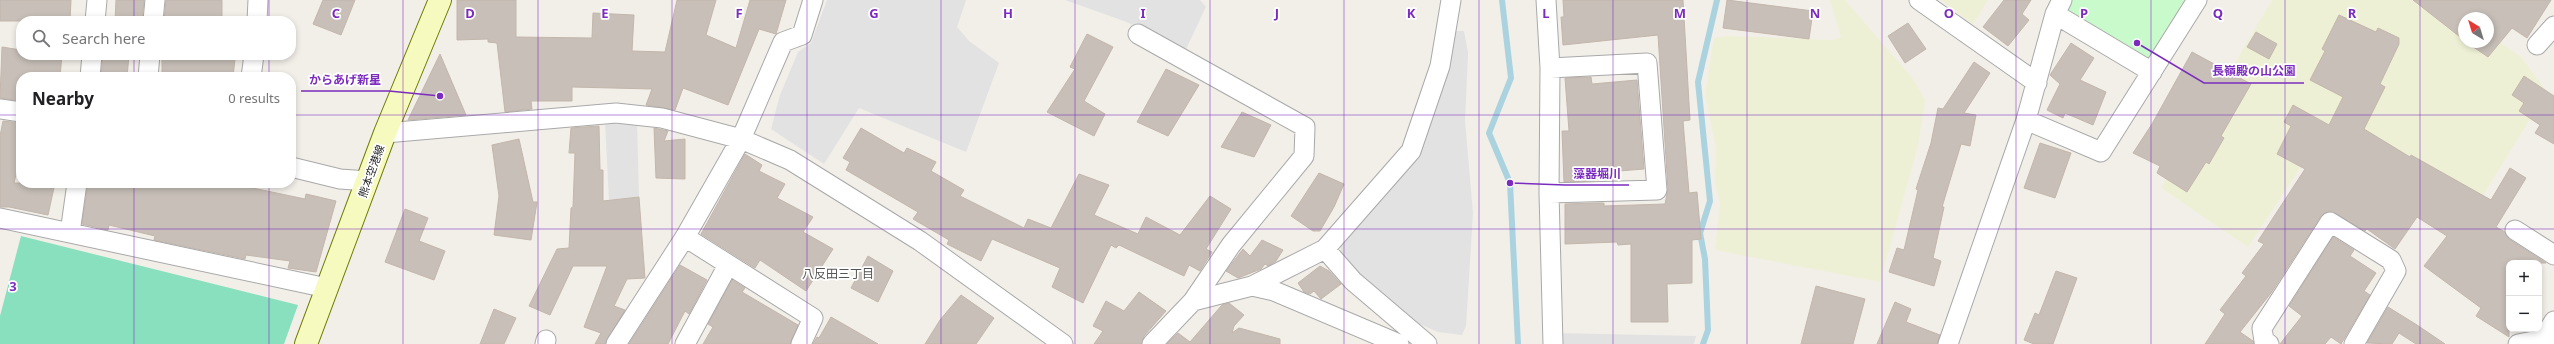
<!DOCTYPE html>
<meta charset="utf-8">
<style>
body{margin:0;font-family:"Noto Sans","Noto Sans JP",sans-serif;background:#f2f2f2;color:#202124}
.controls{position:absolute;right:12px;bottom:12px;display:grid;overflow:hidden;border-radius:8px;box-shadow:0 2px 6px #0003}
.controls button{width:36px;height:36px;display:grid;place-items:center;padding:0;border:0;border-bottom:1px solid #e0e0e0;background:#fff;color:#202124;font:20px sans-serif}
.compass{position:absolute;left:2458px;top:12px;width:36px;height:36px;border-radius:50%;background:#fff;box-shadow:0 2px 6px #0003;rotate:322deg}
.list{margin:0;padding:0;list-style:none}
h2{display:flex;justify-content:space-between;align-items:center;height:52px;margin:0;padding:0 16px;font-size:17px}
h2 small{font-size:13px;font-weight:400;color:#757577}
.icon{flex:none;width:22px;height:22px;fill:none;stroke:currentColor;stroke-width:2;stroke-linecap:round;stroke-linejoin:round}
.map{position:relative;flex:none;width:2554px;height:344px;overflow:hidden}
.search{position:absolute;background:#fff;box-shadow:0 2px 6px #0003;left:16px;top:16px;width:280px;height:44px;display:flex;align-items:center;gap:10px;box-sizing:border-box;padding:0 14px;border-radius:16px;color:#757577;font-size:15px}
.panel{position:absolute;background:#fff;box-shadow:0 2px 6px #0003;left:16px;top:72px;width:280px;height:116px;border-radius:16px}
.map>svg:first-child{display:block}
.farmland{fill:#eef0d5}
.park{fill:#c8facc}
.pitch{fill:#88e0be}
.parking{fill:#e2e2e2}
.lines{fill:none;stroke-linecap:round;stroke-linejoin:round}
.stream{stroke:#aad3df;stroke-width:6}
.building{fill:#c7bfb8;stroke:#c4b6ab}
.minor-casing{stroke:#a9a9a9;stroke-width:21}
.secondary-casing{stroke:#707d05;stroke-width:24}
.minor{stroke:#fff;stroke-width:19}
.secondary{stroke:#f7fabf;stroke-width:22}
.grid{fill:none;stroke:#7b2cbf;stroke-width:1;stroke-opacity:0.55}
.labels{text-anchor:middle;dominant-baseline:central;stroke-width:3.5;stroke-linejoin:round;paint-order:stroke}
.street-label{font-size:11px;fill:#222;stroke:#fff}
.neighbourhood-label{font-size:12px;fill:#555;stroke:#fff}
.grid-label{font-size:13px;text-anchor:middle;font-weight:bold;fill:#7b2cbf;stroke:#fff;stroke-width:3.5;stroke-linejoin:round;paint-order:stroke}
.leader{fill:none;stroke:#7b2cbf;stroke-width:1.5}
.callout-dot{fill:#7b2cbf;stroke:#fff;stroke-width:1.5}
.callout-label{font-size:12px;text-anchor:middle;font-weight:bold;fill:#7b2cbf;stroke:#fff;stroke-width:3.5;stroke-linejoin:round;paint-order:stroke}
</style>
<div class="map">
<svg width="2554" height="344" viewBox="0 0 2554 344">
<rect width="100%" height="100%" fill="#f2efe9"/>
<path class="farmland" d="M1830 0H1845L1913 79 1925 100 1918 146 1880 282 1715 250 1720 203 1715 182 1716 148 1705 94 1714 38 1728 36 1833 40 1841 37Z
M1941 0H1988L1973 24Z
M2272 0H2437L2464 18V42H2488V34L2521 57 2547 92 2458 235 2315 145 2248 247 2161 188Z"/>
<path class="park" d="M2062 0H2197L2152 72 2055 14Z"/>
<path class="pitch" d="M21 236 298 305 284 344H0V316Z"/>
<path class="parking" d="M827 0H966L957 27 969 41 999 63 966 152 859 108 824 164 771 129 780 95 798 52 811 43Z
M1065 0H1200L1206 7 1186 49 1124 21Z
M1450 31H1464L1468 53 1465 121 1473 213 1466 326 1462 335 1438 332 1408 319 1341 258V247L1418 153Z
M637 120 639 197 609 200 605 122Z
M1553 333 1696 336 1694 344H1553Z"/>
<g class="lines">
<path class="stream" d="M1502 0 1511 78 1489 133 1510 183 1518 344
M1703 344 1708 330 1705 259 1700 233 1710 201 1698 82 1717 0"/>
</g>
<path class="building" d="M0 0H71L70 21H0Z
M116 0H144L142 21H115Z
M166 0H222V21H164Z
M323 0H355L341 35 313 24Z
M457 0H516V37L592 38 593 13 634 15 632 51 665 52 677 0H716L706 35 736 48 750 0H786L776 34 759 29 728 105 683 88 675 110 646 105 652 89 572 87V101H531L532 109 505 112 497 43 488 42V39L457 40Z
M1563 0H1683L1690 120 1683 121 1689 193 1697 192 1701 239 1692 240V283L1667 284 1668 322H1631V244L1618 245 1617 242 1565 244V204L1596 203H1604V206L1665 204 1668 189 1658 35 1563 45 1561 17H1564Z
M1727 0 1813 11 1809 39 1723 28Z
M2004 0H2031L2022 14 2029 20 2008 46 1983 27Z
M2413 0H2551L2527 38 2512 28 2488 57 2466 42H2488V18H2464V40Z
M2339 15 2376 32 2378 28 2399 38V44L2380 84 2385 87 2364 129 2410 157 2411 155 2491 200 2510 168 2526 178 2496 227 2505 232 2509 239 2546 263H2509V337L2476 316 2481 308 2424 266 2447 236 2417 217 2395 249 2367 229 2365 231 2330 211 2321 216 2271 293 2240 332 2253 341 2254 344H2205L2225 314 2220 310 2246 276 2242 273 2264 244 2258 241 2305 169 2277 154 2291 126 2284 122 2293 105 2329 125 2343 97 2310 80 2325 51 2322 49Z
M1908 23 1926 49 1905 63 1888 36Z
M2256 32 2277 44 2269 59 2247 47Z
M1087 34 1113 47 1084 101 1105 114 1094 136 1047 112 1075 69 1070 67Z
M2071 43 2094 58 2080 80 2106 92 2093 125 2065 113 2063 118 2047 110 2060 84 2050 75Z
M2 47 21 50V55H62L60 77H21V101L0 98Z
M2192 52 2251 84 2221 136 2224 138 2209 164 2206 162 2187 192 2157 173 2160 166 2133 153 2152 124Z
M440 54 466 115 408 120Z
M103 55H129L127 77H101Z
M162 55H197L235 59 233 77H162Z
M1974 62 1990 73 1964 113 1976 115 1970 146 1961 144 1942 207H1944L1933 258 1941 261 1934 286 1889 272 1897 248 1904 250 1918 190 1916 189 1931 143 1938 108 1943 109Z
M1166 69 1199 85 1168 136 1137 122Z
M2524 76 2554 96V144L2535 133 2540 125 2519 111 2524 103 2512 95Z
M1591 77 1592 84 1637 80 1644 169 1594 173 1595 181 1564 182 1562 131H1569L1565 78Z
M1242 112 1271 125 1254 157 1221 147Z
M3 121 21 123V153L14 183H55L48 215 9 207H0V136Z
M599 126 600 170H603V201L639 197 645 278 627 279 614 306 625 310 605 344H595L601 333 584 327 607 266H573L550 315 529 306 557 249 569 248 571 208 573 207 575 153H569L571 128Z
M654 128 668 131 664 141 685 139V179L656 178Z
M861 128 904 153 907 148 936 162 931 171 964 190 960 196 1024 228 1028 219 1051 228 1079 174 1109 185 1094 215 1138 234 1146 217 1180 235 1210 196 1231 209 1206 249 1212 252 1200 271 1189 265 1184 276 1119 245 1116 248 1111 245 1083 303 1052 287 1060 268 992 239 981 261 947 244 949 240 913 219 918 212 846 170 850 162 843 158Z
M519 139 533 202H537L531 240 494 235 499 196 492 145Z
M2040 143 2071 153 2055 198 2024 188Z
M745 154 762 165 759 171 785 184 777 198 813 217 803 232 833 249 806 291 760 260 755 268 701 234Z
M1319 173 1344 184 1334 207 1320 231H1313L1291 216Z
M88 183H229L305 199 306 194 336 201 316 272 288 268 290 261 246 255 245 259 154 240 155 236 109 225 108 230 82 224Z
M405 209 428 218 419 241 445 251 434 280 385 262Z
M2333 237 2354 250 2350 256 2376 273 2364 291 2370 295 2341 344 2331 337 2325 344H2280L2302 316 2289 306Z
M1262 240 1283 250 1276 261 1268 266 1265 264 1261 269 1238 278 1226 271 1243 249 1250 256Z
M868 256 893 271 878 302 851 288Z
M680 265 707 280 689 314 685 311 668 344H629Z
M1320 266 1329 271 1341 284 1321 299 1314 291 1310 294 1304 292 1298 283Z
M2056 271 2077 278 2053 344H2034L2024 340 2035 313 2039 315Z
M732 280 745 288 742 292 798 325 790 344H703L713 327 708 324Z
M1816 286 1865 299 1853 344H1801Z
M1139 292 1166 311 1144 336 1141 344H1094L1103 331 1093 326 1106 301 1124 311Z
M961 295 994 318 976 344H925L940 320Z
M1895 302 1911 309 1906 322 1940 335 1937 344H1877Z
M1229 303 1244 315 1234 326 1232 333 1239 328 1280 339V344H1167L1178 333 1190 342 1222 305Z
M2388 307 2417 325 2445 344H2416L2399 333 2392 344 2367 343Z
M494 309 516 318 504 344H480Z
M831 317 878 344H813L817 337 819 338Z"/>
<g class="lines">
<g class="minor-casing">
<path id="minor" d="M1546 0 1550 68 1549 193 1553 344
M1919 0 2037 83
M2055 14 2152 72
M95 21 97 0
M153 21 155 0
M257 21 258 0
M1138 34 1305 127 1304 156 1231 245 1193 301
M2537 45 2554 26
M90 77 92 55
M148 77 150 55
M251 77 254 55
M0 109 21 112
M2026 120 2101 152 2197 0
M385 133 616 113 662 118 741 139 790 160 920 241 1063 344
M291 167 340 179 368 181
M1549 193 1657 190 1647 63 1550 68
M0 218 327 288
M2515 230 2554 255
M70 233 77 183
M685 237 813 318 801 344
M1325 249 1353 281 1427 344
M1252 286 1325 249 1411 151 1440 66 1451 0
M545 344 546 340
M616 344 685 237 741 139 783 42 802 35 813 0
M685 344 728 265
M1152 344 1193 301 1252 286 1274 291 1399 344
M1948 344 2026 120 2055 14 2062 0
M2269 344 2264 341 2262 328 2330 222 2391 260 2396 271 2354 344
M2518 344 2554 337
M2540 344 2554 321"/>
</g>
<g class="secondary-casing">
<path id="secondary" d="M306 344 385 133 440 0"/>
</g>
<use href="#minor" class="minor"/>
<use href="#secondary" class="secondary"/>
</g>
<path class="grid" d="M134 0V21M269 0V21M403 0V344M538 0V344M672 0V344M807 0V344M941 0V344M1075 0V344M1210 0V344M1344 0V344M1479 0V344M1613 0V344M1747 0V344M1882 0V344M2016 0V344M2151 0V344M2285 0V344M2420 0V344M134 55V77M269 55V77M0 115H21M291 115H2554M134 183V344M269 183V344M0 229H2554"/>
<g class="labels">
<g class="street-label">
<text transform="translate(371 171) rotate(-70)">熊本空港線</text>
</g>
<g class="neighbourhood-label">
<text x="838" y="273">八反田三丁目</text>
</g>
</g>
<g class="grid-label">
<text x="336" y="18">C</text>
<text x="470" y="18">D</text>
<text x="605" y="18">E</text>
<text x="739" y="18">F</text>
<text x="874" y="18">G</text>
<text x="1008" y="18">H</text>
<text x="1143" y="18">I</text>
<text x="1277" y="18">J</text>
<text x="1411" y="18">K</text>
<text x="1546" y="18">L</text>
<text x="1680" y="18">M</text>
<text x="1815" y="18">N</text>
<text x="1949" y="18">O</text>
<text x="2084" y="18">P</text>
<text x="2218" y="18">Q</text>
<text x="2352" y="18">R</text>
<text x="13" y="291">3</text>
</g>
<path class="leader" d="M2137 43L2204 83H2304M440 96L389 91H301M1510 183L1565 185H1629"/>
<g class="callout-dot">
<circle cx="2137" cy="43" r="4"/>
<circle cx="440" cy="96" r="4"/>
<circle cx="1510" cy="183" r="4"/>
</g>
<g class="callout-label">
<text x="2254" y="75">長嶺殿の山公園</text>
<text x="345" y="84">からあげ新星</text>
<text x="1597" y="178">藻器堀川</text>
</g>
</svg>
<div class="controls">
<button>+</button>
<button>−</button>
</div>
<svg class="compass" viewBox="-18 -18 36 36"><path d="M0-13l5 13h-10z" fill="#e53935"/><path d="M0 13l5-13h-10z" fill="#757577"/></svg>
<div class="search"><svg class="icon" aria-label="search" viewBox="0 0 24 24"><circle cx="10" cy="10" r="6"/><path d="M15 15l6 6"/></svg>Search here</div>
<section class="panel">
<h2>Nearby<small>0 results</small></h2>
<ul class="list">
</ul>
</section>
</div>
